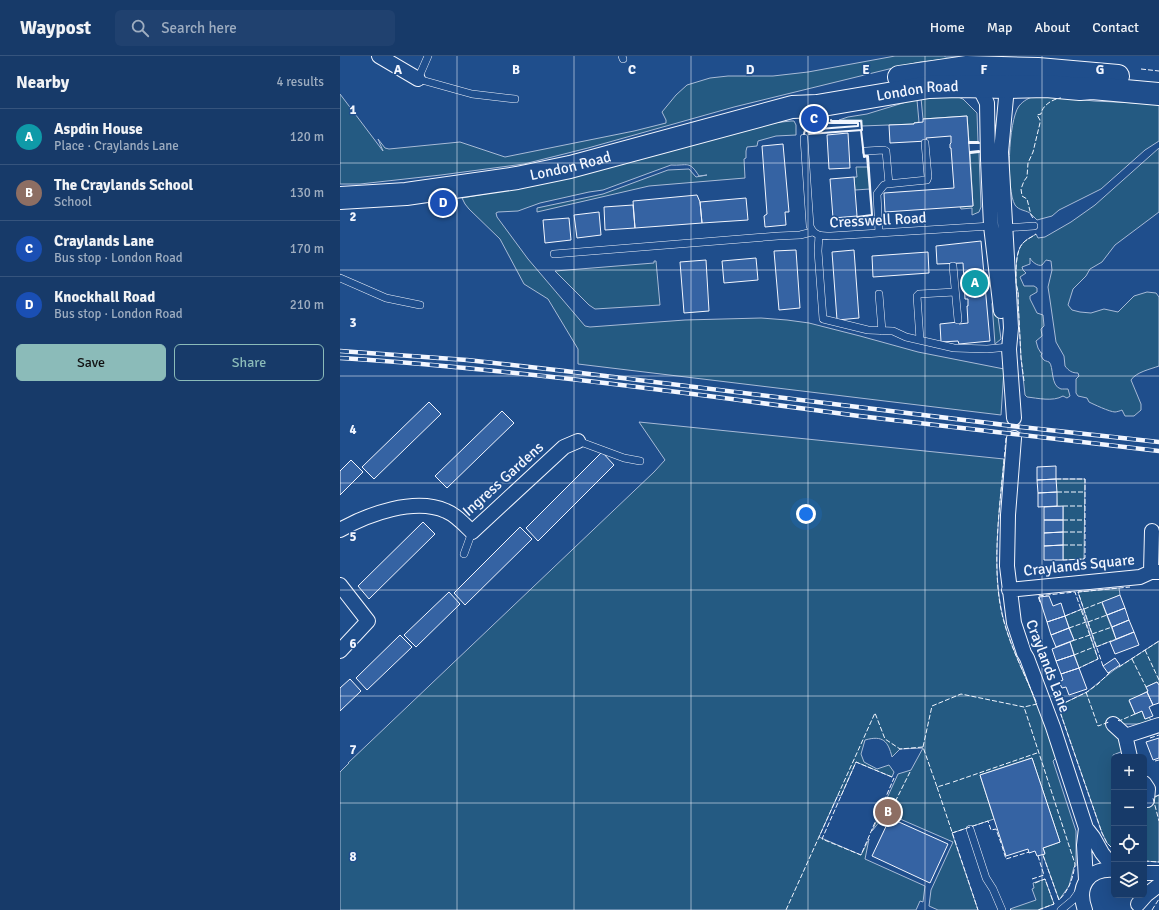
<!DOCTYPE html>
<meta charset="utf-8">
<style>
body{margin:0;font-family:Signika,sans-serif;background:#20416f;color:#f1f3f6}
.controls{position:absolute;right:12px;bottom:12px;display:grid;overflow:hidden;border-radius:6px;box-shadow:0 4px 16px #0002}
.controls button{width:36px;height:36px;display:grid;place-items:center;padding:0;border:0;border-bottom:1px solid #36547d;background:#173a69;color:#f1f3f6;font:20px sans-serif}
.you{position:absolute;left:466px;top:458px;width:14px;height:14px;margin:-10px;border:3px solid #fff;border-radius:50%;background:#1a73e8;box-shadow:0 0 0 6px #1a73e833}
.badge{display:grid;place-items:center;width:26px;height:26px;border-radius:50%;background:#8bbbb9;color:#fff;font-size:13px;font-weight:700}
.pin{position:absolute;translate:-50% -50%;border:2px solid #fff;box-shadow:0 1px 4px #0006}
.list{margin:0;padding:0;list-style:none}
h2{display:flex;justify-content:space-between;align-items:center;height:52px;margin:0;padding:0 16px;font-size:17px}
h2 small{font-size:13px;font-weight:400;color:#9eadc0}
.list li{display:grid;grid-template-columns:26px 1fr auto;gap:12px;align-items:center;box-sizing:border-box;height:56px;padding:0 16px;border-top:1px solid #36547d}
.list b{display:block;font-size:15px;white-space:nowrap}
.list p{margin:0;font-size:13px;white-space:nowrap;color:#9eadc0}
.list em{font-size:13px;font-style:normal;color:#9eadc0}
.actions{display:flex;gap:8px;padding:12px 16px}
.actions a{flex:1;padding:9px 0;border:1px solid #8bbbb9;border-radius:6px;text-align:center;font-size:14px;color:#8bbbb9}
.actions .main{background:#8bbbb9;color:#111}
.icon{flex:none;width:22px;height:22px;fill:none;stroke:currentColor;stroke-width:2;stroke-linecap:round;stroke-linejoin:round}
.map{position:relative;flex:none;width:819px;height:854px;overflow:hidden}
header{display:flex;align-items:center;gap:24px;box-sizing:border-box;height:56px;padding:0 20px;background:#173a69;border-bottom:1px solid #36547d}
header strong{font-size:19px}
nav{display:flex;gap:22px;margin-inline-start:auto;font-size:14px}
.search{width:280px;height:36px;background:#20416f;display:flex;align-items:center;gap:10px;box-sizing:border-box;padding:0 14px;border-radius:6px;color:#9eadc0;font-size:15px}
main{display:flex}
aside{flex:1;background:#173a69}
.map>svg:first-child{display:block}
.green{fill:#245a82;stroke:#a8bbd7}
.building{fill:#3563a3;stroke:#f2f6ff}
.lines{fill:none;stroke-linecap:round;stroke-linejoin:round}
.street-tunnel{stroke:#3f679d;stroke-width:14;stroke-dasharray:14 7;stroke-linecap:butt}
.lane-casing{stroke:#f2f6ff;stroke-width:8}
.street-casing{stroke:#f2f6ff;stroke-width:16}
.primary-casing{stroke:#f2f6ff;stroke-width:24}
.lane{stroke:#1f4e8c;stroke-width:7}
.street{stroke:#1f4e8c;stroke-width:14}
.primary{stroke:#1f4e8c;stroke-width:22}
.rail-casing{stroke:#f2f6ff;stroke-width:4.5}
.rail{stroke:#1f4e8c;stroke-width:3;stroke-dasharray:9;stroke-linecap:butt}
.fence{stroke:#f2f6ff;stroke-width:1;stroke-dasharray:5 2;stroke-linecap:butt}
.wall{stroke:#f2f6ff;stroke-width:2}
.grid{fill:none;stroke:#f2f6ff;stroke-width:1;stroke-opacity:0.55}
.labels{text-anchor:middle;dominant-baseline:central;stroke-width:3;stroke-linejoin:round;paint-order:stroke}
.street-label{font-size:15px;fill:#f2f6ff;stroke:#1f4e8c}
.grid-label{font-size:13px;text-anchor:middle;font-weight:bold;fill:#f2f6ff;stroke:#1f4e8c;stroke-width:3;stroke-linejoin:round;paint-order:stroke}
</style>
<header>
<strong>Waypost</strong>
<div class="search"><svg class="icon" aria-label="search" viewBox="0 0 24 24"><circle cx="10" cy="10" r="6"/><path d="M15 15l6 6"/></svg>Search here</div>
<nav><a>Home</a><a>Map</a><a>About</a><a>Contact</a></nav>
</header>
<main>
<aside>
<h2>Nearby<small>4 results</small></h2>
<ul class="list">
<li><span class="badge" style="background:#0f9aa8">A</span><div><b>Aspdin House</b><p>Place · Craylands Lane</p></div><em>120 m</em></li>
<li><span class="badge" style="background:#8d6e63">B</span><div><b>The Craylands School</b><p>School</p></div><em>130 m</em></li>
<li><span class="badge" style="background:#1a4fb4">C</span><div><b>Craylands Lane</b><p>Bus stop · London Road</p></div><em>170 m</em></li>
<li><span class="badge" style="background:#1a4fb4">D</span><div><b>Knockhall Road</b><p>Bus stop · London Road</p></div><em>210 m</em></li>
</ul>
<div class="actions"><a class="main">Save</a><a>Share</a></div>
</aside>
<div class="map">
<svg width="819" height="854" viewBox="0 0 819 854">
<rect width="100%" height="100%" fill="#1f4e8c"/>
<path class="green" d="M555 0H604L606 1 632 0 580 6 553 12 394 51 248 92 184 108 101 119 20 128H0V38L43 95 38 83 45 92 49 93 120 86 165 101 294 75 326 67V64L322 56 336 39 347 29 370 22 388 20H433L468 16Z
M697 39 754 45 819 48V85L805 94 761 133 719 154 712 160 697 164C695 162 693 160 691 158 687 154 679 155 675 149 666 134 668 65 679 50 684 44 689 42 697 39Z
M618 41 623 43 637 57 638 86H629L627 60 583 63 581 42Z
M576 43 577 44 579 66 574 67V68L522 70V64H499L508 61 527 58Z
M451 65H454L456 69V79L436 80 418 85 417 90 407 91 406 95V102L404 103 405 122 309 130 197 156V152L263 138 328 114 349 113 356 121 367 119 359 120C349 104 348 110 331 109L263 134 249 136 200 147 178 155 158 156 156 157 157 161 188 203 245 270 250 271 345 264 421 262 447 264 469 267 520 280 578 296 664 313 661 359 238 308V293L208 243 184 228 160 183 129 153 125 148 122 142 190 130 433 67Z
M819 92V156L775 189 762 206 750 213 746 220 733 233 728 249 732 254 740 256 751 257 764 253 778 256 794 240 807 236 816 237 819 241V310C811 313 796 316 791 324L801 348V354L794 360H785L782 354C780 355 776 356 775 356 770 356 753 348 749 346L747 342 738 340 736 337V323L739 320 738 317C732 317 729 315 725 310L724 300 716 286 710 244 708 231 712 214 711 205 706 204C706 204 703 208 702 209 698 211 691 205 690 202V208L682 211 683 214 686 217 680 221 684 230H694L697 232V236L690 240V243L697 257 703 259 704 270 701 273 702 280 696 285 698 292 701 297H702L701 300 703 303C704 305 707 305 709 306 714 310 710 330 721 333 723 333 725 333 728 333L730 340 727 342 723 340C713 346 697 342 687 341L685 339 681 302 678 243C679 237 677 233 676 227 676 216 675 195 683 187 686 183 692 181 696 178L698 182 705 181 731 166 755 149Z
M639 96 641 151 639 156 632 159V152L621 153 620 151 633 150 630 97Z
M516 111H529L530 133 515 134 514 121H517Z
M314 205H316L320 249 255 253 249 249 215 215 314 207Z
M655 238 661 283 655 288 652 248Z
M299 366 664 403C660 452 652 504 661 552 667 583 682 613 695 642 703 662 709 682 716 702L713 705 736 775V810L734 811 729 830 719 844 703 799 705 797 703 792 720 786 692 702 640 719 654 763 612 777 638 854H598L589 850 591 834 613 786 544 756 540 765 532 775 558 718 571 714 583 692 560 693 552 701C548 685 543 679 525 684L521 698 524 706 537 713 549 709 554 716 552 721 516 706 501 740 498 739 479 781 521 799 529 783 525 803 585 830 583 846 580 845 576 854H0V716L9 707H8L314 416 325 404Z
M716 423H745L744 503 723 504V451L717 450Z
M779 532 780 539 762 547 776 583 756 591 738 536Z
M742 553 758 603 739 612 730 586 734 584 725 560Z
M819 585V629L817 626 806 631 808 635 789 645 795 658 802 655 805 663 809 661 813 668H783L779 679 783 695 773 699 774 704V794L767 787 762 777 718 650 747 636 774 614Z
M804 733 806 745 814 746 813 741 819 739V806L804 805Z
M705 823 714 848 698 854H671L670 853 696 844 692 833 694 832 693 827Z"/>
<path class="building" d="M627 60 633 150 545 156 544 137 614 132 611 92H610V88L611 87V80L586 82 587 85 550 87 549 69 574 68V67L583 66V63Z
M508 77 510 112 489 113 487 79Z
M443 88 449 156H445L446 169 425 171 424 160 427 158 422 90Z
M514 121 517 160 493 162 490 123Z
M357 139 360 146 362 167 295 172 293 145Z
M406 142 408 164 362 167 360 146Z
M293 149 295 172 265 174 264 151Z
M259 156 261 179 237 182 234 159Z
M229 162 231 184 205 187 203 164Z
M641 185 650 285 619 288 618 285 601 286 600 268 618 266 619 268 628 267 627 250H628V243H625L623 207 597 208 596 190Z
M456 194 460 252 439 254 434 195Z
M514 194 519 262 497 264 492 196Z
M588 196 589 217 533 221 532 200Z
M416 202 418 224 384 227 382 205Z
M366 204 369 255 344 257 340 206Z
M89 346 101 358 34 423 22 411Z
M162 355 174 367 107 432 95 420Z
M262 396 274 409 198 485 186 472Z
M11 404 23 416 0 439V415Z
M716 410V423L697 424V411Z
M716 423 717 436 698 437 697 424Z
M717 436V450L698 451V437Z
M723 450V464H704V451Z
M704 464H723V476L704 477Z
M83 466 95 478 29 543 18 530Z
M180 471 192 483 125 549 114 537Z
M723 476V489L704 490V477Z
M723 489V504H704V490Z
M109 536 120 548 76 591 64 579Z
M780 539 785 552 767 559 762 546Z
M709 540 713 550 721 547 725 560 707 566 699 541Z
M785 552 789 564 772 571 767 559Z
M725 560 729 572 711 579 707 566Z
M789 564 794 576 776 583 772 571Z
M729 572 734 584 716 591 711 579Z
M794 576 799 589 775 598 770 586Z
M60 579 72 591 27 634 16 622Z
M730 586 734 599 716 605 712 593Z
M734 599 739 612 721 618 716 605Z
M775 602 780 609 768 617 763 610Z
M739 612 747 633 729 639 726 631 722 632 719 626 723 624 721 618Z
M10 623 21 635 0 655V632Z
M817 626 819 629V647L813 649 807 636 808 635 806 631Z
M807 636 813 649 809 651 813 660 805 663 802 655 795 658 789 644Z
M819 682V702L813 704 806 686Z
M692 702 720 786 703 792 705 798 697 800 695 795 689 797 688 793 666 800 640 719Z
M550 762 608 788 590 827 532 800Z"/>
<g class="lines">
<path class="street-tunnel" d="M674 362V382"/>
<g class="lane-casing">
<path id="lane" d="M88 0 78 23 132 38 175 43
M282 0 283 3
M464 82 470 170C474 180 481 180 491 180L651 170
M526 95 544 94 546 95 549 128
M665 172 694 170
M539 177 537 138 544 129 547 128 587 124 588 121 585 87
M479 179 478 195 483 263 528 274 553 275 566 281 614 292 647 293 669 291
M214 198 438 180 460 179 472 176
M613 210 618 264
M0 222 46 242 80 249
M539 238 542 275
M580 284 577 240 579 238 615 236
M238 385 284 402 300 405
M124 498 132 476
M630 773 646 822 653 833 662 854
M721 854 733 844 740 834"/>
</g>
<g class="street-casing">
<path id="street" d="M39 0 78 23
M639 31 647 47 648 104 651 170 661 255
M667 31 661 96 671 272 669 293 674 362
M674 382 668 459 667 510 674 567 684 597 687 602 713 671 746 772 753 781 762 797 774 812
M0 474C28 458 75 441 106 455 116 459 124 468 132 476L224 391 238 385
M811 516 812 475
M0 529 28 565 0 595
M669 534 800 521 811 516H819
M773 668 785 679 790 701
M785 680 819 669
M804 727 808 733 807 744
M746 772 744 789 746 824
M804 817H819
M798 848 806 839 819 829
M745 854C736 830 749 812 774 814"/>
</g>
<g class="primary-casing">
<g id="primary">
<path d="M559 21 627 11 698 13 778 20"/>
<path id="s1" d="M0 142 66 138 177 122 230 111 452 51 477 50 589 31 618 30 667 31 706 30 740 33 752 32 819 38"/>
</g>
</g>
<use href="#lane" class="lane"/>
<use href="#street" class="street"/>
<use href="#primary" class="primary"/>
<g class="rail-casing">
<path id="rail" d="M0 295 127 304 225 315 681 371 819 386
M0 302C174 313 346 337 519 360 619 372 719 383 819 395"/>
</g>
<use href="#rail" class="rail"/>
<path class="fence" d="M801 13 819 15
M693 162 691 159 687 143 682 140 681 133 684 125 687 121 688 107 693 96 700 67V64L697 59 701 58C702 50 712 43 721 42
M684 325 681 302 678 243C679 237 677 233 676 227 676 216 675 195 683 187 687 183 692 181 696 178
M666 382C662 435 650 506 662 558 669 589 685 618 697 648L684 651
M716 423H745V502L743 503 723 504
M717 436H745
M723 450H745
M723 464H745
M723 476H745
M723 489H745
M700 546 698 540 735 536 758 603 739 612
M744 553 762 546
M725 560 742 553
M748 566 767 559
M729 572 746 566
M752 578 772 571
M732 585 750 579
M756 591 771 585
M805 594 819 624
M734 599 754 591
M792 603 806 631
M763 610 738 536 790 531
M779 611 819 585
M770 616 758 628 747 636 718 650 762 777 767 787 774 794
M746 636 758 670 769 666
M778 664 779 665 795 658
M810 682 819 679
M583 691 592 650 621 638 684 651 735 808C733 823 729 834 719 844L703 799
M815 705 819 704
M552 721 516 706 482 783 521 799 554 722
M613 726 697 697
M597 731 638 854
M819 739 813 742 819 765
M549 758 571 714
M612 777 648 765 651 774 656 773 661 787
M662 790 666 803 689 796
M804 805 819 806
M692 823 704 819 698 800
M695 827 705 823 714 848 698 854
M670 853 671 854
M446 854 535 657 545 683 560 693 583 691 597 731 610 727
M812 854 819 843"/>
<path class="wall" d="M521 74 524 100H528L532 159 517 161 532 159 527 100 524 101Z
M464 78 465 74 518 70V67H486
M469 78 522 74 521 65H491V64
M629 86H638L639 87H629Z
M639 95V96L630 97V96Z"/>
</g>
<path class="grid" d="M117 0V854M234 0V854M351 0V854M468 0V854M585 0V854M702 0V854M0 107H819M0 214H819M0 320H819M0 427H819M0 534H819M0 640H819M0 747H774M804 747H819"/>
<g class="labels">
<g class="street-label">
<text stroke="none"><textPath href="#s1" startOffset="589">London Road</textPath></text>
<text stroke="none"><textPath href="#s1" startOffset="233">London Road</textPath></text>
<text transform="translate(538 164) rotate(-3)">Cresswell Road</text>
<text transform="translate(163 423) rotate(-42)">Ingress Gardens</text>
<text transform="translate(739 509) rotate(-6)">Craylands Square</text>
<text transform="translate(708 610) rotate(69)">Craylands Lane</text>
</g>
</g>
<g class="grid-label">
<text x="58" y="18">A</text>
<text x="176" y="18">B</text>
<text x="292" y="18">C</text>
<text x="410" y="18">D</text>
<text x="526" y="18">E</text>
<text x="644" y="18">F</text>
<text x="760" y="18">G</text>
<text x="13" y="58">1</text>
<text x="13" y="165">2</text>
<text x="13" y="271">3</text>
<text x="13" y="378">4</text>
<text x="13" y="485">5</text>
<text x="13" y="592">6</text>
<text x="13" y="698">7</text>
<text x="13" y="805">8</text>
</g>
</svg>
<div class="controls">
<button>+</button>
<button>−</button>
<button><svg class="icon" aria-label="locate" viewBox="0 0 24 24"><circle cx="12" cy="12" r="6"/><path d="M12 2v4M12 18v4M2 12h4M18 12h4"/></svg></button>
<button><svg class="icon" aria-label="layers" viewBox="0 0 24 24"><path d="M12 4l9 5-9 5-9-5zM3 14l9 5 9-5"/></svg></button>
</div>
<div class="you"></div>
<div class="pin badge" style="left:635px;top:227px;background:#0f9aa8">A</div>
<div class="pin badge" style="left:548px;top:756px;background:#8d6e63">B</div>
<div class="pin badge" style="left:474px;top:63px;background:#1a4fb4">C</div>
<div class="pin badge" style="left:103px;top:147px;background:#1a4fb4">D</div>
</div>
</main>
